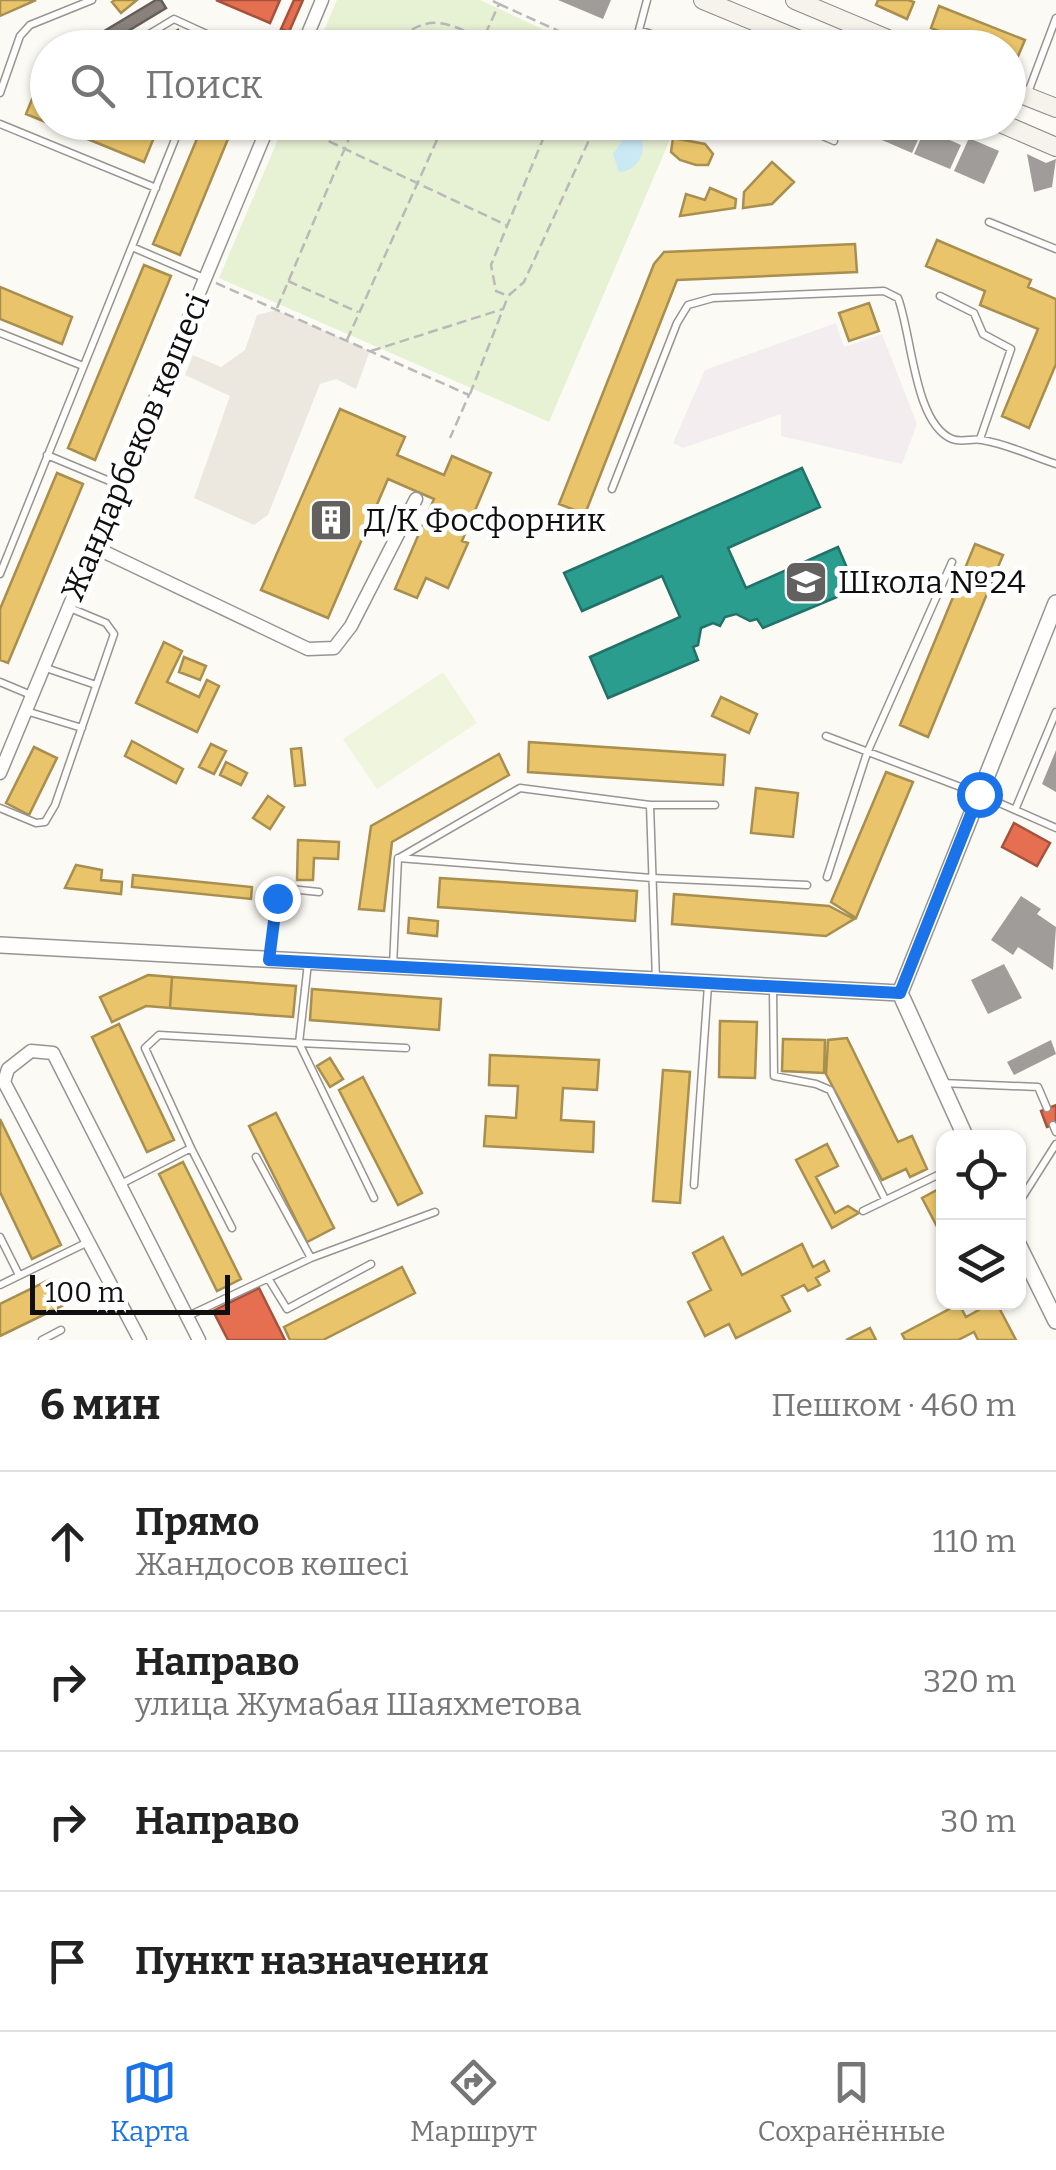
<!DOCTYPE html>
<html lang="ru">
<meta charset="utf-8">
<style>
body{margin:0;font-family:Bitter,serif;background:#f2f2f2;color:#222}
.controls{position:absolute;right:30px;bottom:30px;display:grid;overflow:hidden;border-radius:20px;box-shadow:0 2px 8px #0004}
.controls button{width:90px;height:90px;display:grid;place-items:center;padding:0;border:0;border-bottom:2px solid #e0e0e0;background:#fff;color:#222;font:50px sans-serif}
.scale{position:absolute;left:30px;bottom:25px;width:200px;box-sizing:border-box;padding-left:10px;border:5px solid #0f0f0f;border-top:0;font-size:28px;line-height:35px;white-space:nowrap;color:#0f0f0f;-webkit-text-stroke:8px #fff;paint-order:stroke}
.stop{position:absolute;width:30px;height:30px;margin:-22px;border:8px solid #1a73e8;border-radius:50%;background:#fff}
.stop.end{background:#1a73e8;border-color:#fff;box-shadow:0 2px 10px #0008}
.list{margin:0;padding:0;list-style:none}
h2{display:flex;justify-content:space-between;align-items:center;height:130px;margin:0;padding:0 40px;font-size:42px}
h2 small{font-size:32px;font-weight:400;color:#767676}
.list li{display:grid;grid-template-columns:65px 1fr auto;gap:30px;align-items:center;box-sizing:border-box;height:140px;padding:0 40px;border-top:2px solid #e0e0e0}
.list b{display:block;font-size:38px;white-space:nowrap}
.list p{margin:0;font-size:32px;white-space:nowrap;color:#767676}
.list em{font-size:32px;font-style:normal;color:#767676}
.icon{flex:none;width:55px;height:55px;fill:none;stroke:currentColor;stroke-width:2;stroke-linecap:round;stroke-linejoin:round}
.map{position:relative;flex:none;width:1056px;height:1340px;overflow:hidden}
.search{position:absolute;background:#fff;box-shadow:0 2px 8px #0004;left:30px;right:30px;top:30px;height:110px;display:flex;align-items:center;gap:25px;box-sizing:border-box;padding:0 35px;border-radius:55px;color:#767676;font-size:38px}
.sheet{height:690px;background:#fff}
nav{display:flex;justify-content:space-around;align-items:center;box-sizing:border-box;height:140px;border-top:2px solid #e0e0e0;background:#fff;font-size:28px;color:#767676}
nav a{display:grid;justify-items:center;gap:5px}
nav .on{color:#1a73e8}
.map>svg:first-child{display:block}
.industrial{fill:#f3edf0}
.green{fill:#e7f1d4}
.pitch{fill:#f0f5de}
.plaza{fill:#ece8df}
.water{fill:#cae9f5}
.homes{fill:#e9c46a;stroke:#a88e4f;stroke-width:2.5}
.shops{fill:#e76f51;stroke:#a6523d;stroke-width:2.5}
.schools{fill:#2a9d8f;stroke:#227269;stroke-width:2.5}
.industry{fill:#8a817c;stroke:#655f5b;stroke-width:2.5}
.building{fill:#9f9c99}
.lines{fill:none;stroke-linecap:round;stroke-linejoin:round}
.service-casing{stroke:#969592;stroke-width:9}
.minor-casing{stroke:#969592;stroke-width:15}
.tertiary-casing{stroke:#969592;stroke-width:18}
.secondary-casing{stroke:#8c8b89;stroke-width:20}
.path{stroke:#b9b9b8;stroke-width:2.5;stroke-dasharray:10 5;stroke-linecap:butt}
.service{stroke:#fffefd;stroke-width:6}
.minor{stroke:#fffefd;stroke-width:12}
.tertiary{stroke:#fffefd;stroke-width:15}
.secondary{stroke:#f5f3eb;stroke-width:18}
.route{stroke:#1a73e8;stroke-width:12}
.labels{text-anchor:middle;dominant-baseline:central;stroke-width:10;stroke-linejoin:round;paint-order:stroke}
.street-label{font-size:32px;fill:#0f0f0f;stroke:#fff}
.poi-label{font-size:32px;fill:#0f0f0f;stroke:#fff;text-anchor:start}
</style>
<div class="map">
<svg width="1056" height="1340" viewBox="0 0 1056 1340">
<rect width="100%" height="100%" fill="#fcfaf4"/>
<path class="industrial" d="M836 323 844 347 882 334 917 424 902 464 781 436V414L683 448 673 443 705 370Z"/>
<path class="green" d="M337 0H480L581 47H317Z
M285 123H677L549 422 219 278Z"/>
<path class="pitch" d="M443 672 477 723 377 789 343 739Z"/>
<path class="plaza" d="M276 310 370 351 356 389 336 379 320 384 268 515 254 525 194 498 230 396 185 375 193 355 221 367 245 350 257 315Z"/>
<path class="water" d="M635 131C652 145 639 172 619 172L613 154 627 133Z"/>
<path class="homes" d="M0 0H36L0 16Z
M115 0H137L121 13 112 2Z
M878 0H908L914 2 907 19 876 5Z
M939 6 1025 40 1016 61 1008 58V48H981L931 28Z
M37 87 48 91V122H125L155 135 144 162 26 114Z
M204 122H235L180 255 153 244Z
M673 138 705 144 713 154 708 165H696L680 160 671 152Z
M772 162 794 182 772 204 743 208 744 192Z
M710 188 736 199 735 208 680 216 686 194 705 200Z
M937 240 1031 280 1028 287 1056 299V364L1029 428 1002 416 1038 329 980 305 985 291 926 266Z
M855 244 857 272 677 280 585 514 559 504 654 264 664 252Z
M144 265 171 276 95 460 68 448Z
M0 287 72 317 62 344 0 319Z
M869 303 879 331 849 341 839 313Z
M340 409 405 437 397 455 444 475 452 456 491 473 462 541 468 543 448 588 426 578 417 598 395 589 434 499 388 479 328 618 261 590Z
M57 473 83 484 8 663 0 660V609Z
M975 544 1003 555 928 737 900 725Z
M164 642 182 651 167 682 199 697 207 680 219 686 197 732 136 703Z
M184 657 206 666 200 680 179 672Z
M721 697 757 714 749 733 712 716Z
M132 741 183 769 176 783 125 756Z
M529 742 725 755 723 785 528 772Z
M211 744 226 751 214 774 199 767Z
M34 747 57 758 29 815 6 803Z
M301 748 305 785 295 786 291 749Z
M499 754 509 775 392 842 384 911 359 909 371 826Z
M226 762 247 773 241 785 220 775Z
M886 772 913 782 856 918 831 902Z
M756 788 798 793 793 837 751 833Z
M268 796 284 807 270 829 253 818Z
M298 840 339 842 338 859 314 858 313 880H297Z
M76 865 102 870 101 880 122 882 121 894 65 888Z
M133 875 252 887 251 899 132 887Z
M440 878 637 891 635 921 438 907Z
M674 894 829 906 854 919 826 936 672 924Z
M409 918 438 921 437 936 408 933Z
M148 975 172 977 170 1008 146 1006 112 1022 100 997Z
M172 977 296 986 293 1017 170 1008Z
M312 989 441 999 439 1030 310 1020Z
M720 1021 757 1022 755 1078 719 1077Z
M119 1024 174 1140 147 1152 92 1037Z
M847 1038 898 1142 912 1136 927 1169 910 1177 906 1169 882 1180 826 1074 828 1040Z
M783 1039 825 1040 824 1073 782 1071Z
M490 1055 599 1060 597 1090 563 1088 561 1120 594 1122 593 1152 484 1146 486 1116 516 1118 518 1086 489 1085Z
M330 1058 343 1079 330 1087 317 1066Z
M663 1070 690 1072 680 1203 653 1201Z
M363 1077 422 1193 398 1205 339 1090Z
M276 1113 334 1228 307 1242 249 1126Z
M0 1119 61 1245 32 1259 0 1192Z
M827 1144 838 1166 816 1177 835 1213 848 1206 859 1213 832 1228 796 1160Z
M183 1162 241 1279 217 1291 159 1174Z
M937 1190 944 1203V1240L922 1198Z
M723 1237 742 1275 802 1244 813 1267 824 1261 829 1271 816 1278 820 1285 808 1291 804 1285 782 1296 790 1311 736 1338 729 1324 705 1336 688 1302 711 1290 693 1253Z
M402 1267 415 1293 323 1340H290L284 1327Z
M49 1280 62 1306 0 1336V1304Z
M993 1302H996L1016 1340H978L974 1332 958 1340H905L902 1334 959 1304 966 1317Z
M870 1328 876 1340H846Z"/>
<path class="shops" d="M216 0H280L270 23Z
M294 0H303L289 32 281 29Z
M732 33 765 48H726Z
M1014 823 1050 843 1037 866 1002 847Z
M1056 1105V1124L1047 1127 1041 1111Z
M259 1288 285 1340H228L213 1311Z"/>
<path class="schools" d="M802 468 820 507 728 548 746 588 838 547 856 589 763 628 757 619 750 621 736 614 725 617 720 626 713 623 701 628 698 645 693 647 698 660 608 698 590 657 680 617 662 576 582 611 564 573Z"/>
<path class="industry" d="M156 0H161L166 8 100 48H76Z
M178 30 184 41 173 48H148Z"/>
<path class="building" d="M558 0H611L603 19Z
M677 30 706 45 705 48H669Z
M865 122H908L923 129 912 153 861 131Z
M925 129 961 145 950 169 914 154Z
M969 138 999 151 984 184 954 171Z
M1027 154 1046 163 1056 159 1052 187 1034 192Z
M1056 750V792L1042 784Z
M1021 896 1041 909 1037 914 1056 927 1053 970 1018 947 1013 955 991 940Z
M1004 964 1022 998 988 1014 971 980Z
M1051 1040 1056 1054 1014 1075 1007 1062Z"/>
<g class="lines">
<g class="service-casing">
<path id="service" d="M647 0 639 30 660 37 657 48
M126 48 174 19 237 48
M0 93 20 36 30 25 92 0
M1027 95 1056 18
M791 122 834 141
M0 124 156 188
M989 222 1056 249
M132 247 204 278
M940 296 974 313 983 334 1011 349 980 439
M0 333 83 366
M47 455 119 485
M612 489 677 323 688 305 713 298 884 291 898 298C912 335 914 423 952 439 962 443 972 438 982 440 1007 444 1032 456 1056 464
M0 574 182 122
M46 668 96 685
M0 682 31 695
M26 711 82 728
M826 736 979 794 1056 828
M650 805 656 980
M0 808 36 823 45 822 55 805 114 634 106 623 70 608
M1015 810 1056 712
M399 858 520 788 650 805H715
M827 877 867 753 952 562
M269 956 277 897 290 889 319 892
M393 966 398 858 652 878 807 885
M773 989 774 1076 816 1084 830 1090 885 1199
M942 1083 1038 1087 1047 1108
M1053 1125 1056 1132
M191 1148 145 1048 159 1035 299 1043 308 963
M119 1185 191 1148 232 1228
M694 1185 708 985
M374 1198 299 1043 406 1048
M1018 1204 1056 1144
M863 1211 944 1172
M0 1237 19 1275
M311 1258 435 1212
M268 1278 287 1309 371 1264
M0 1285 88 1242
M188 1316 311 1258 256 1157
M42 1340 61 1330"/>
</g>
<g class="minor-casing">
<path id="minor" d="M302 48 322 0
M94 547 308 649 334 648 351 626 416 499
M0 773 270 122
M140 1340 4 1082 8 1069 31 1051 53 1053 199 1340"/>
</g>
<g class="tertiary-casing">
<path id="tertiary" d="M0 945 900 993
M900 993 1056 603
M900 993 966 1138
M1018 1244 1056 1321"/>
</g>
<g class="secondary-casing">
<path id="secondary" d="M703 0 819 48
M795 0 909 48
M1008 89 1056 108
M998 122 1056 147"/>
</g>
<path class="path" d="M499 4 583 42 581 48
M388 48C427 13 439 19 483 39
M479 48 499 4 491 0
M288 122 506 225
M550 122 491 265 496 291 508 296 524 282 590 138
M288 281 358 312
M216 283 469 395 450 438
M277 308 356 122
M347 340 445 122
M371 351 503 309
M470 394 507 299"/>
<use href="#service" class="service"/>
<use href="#minor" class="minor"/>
<use href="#tertiary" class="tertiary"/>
<use href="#secondary" class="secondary"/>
</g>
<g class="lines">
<path class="route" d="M277 898 269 960 900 993 979 794"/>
</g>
<defs>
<g id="building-square" transform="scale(2.25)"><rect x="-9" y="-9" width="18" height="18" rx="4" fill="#62615f" stroke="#fff"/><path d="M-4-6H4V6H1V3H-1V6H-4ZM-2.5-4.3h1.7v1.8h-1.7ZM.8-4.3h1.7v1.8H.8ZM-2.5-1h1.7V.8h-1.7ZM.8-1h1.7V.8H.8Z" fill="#fff"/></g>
<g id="school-square" transform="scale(2.25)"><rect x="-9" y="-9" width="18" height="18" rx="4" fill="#62615f" stroke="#fff"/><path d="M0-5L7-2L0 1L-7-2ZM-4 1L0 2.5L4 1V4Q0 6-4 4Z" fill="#fff"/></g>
</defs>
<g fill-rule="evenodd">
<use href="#building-square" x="331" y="520"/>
<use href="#school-square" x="806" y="582"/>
</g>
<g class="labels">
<g class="street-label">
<text transform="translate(135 447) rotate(-67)">Жандарбеков көшесі</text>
</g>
<g class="poi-label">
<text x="364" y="520">Д/К Фосфорник</text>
<text x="838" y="582">Школа №24</text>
</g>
</g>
</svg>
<div class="controls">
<button><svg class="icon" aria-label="locate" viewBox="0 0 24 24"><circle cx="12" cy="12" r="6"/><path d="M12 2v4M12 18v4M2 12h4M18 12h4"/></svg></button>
<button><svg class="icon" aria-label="layers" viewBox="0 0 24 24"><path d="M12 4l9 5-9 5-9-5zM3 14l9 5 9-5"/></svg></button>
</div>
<div class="scale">100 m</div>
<div class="stop" style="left:979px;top:794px"></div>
<div class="stop end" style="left:277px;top:898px"></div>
<div class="search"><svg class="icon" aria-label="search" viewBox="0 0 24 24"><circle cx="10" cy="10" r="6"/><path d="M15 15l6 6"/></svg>Поиск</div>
</div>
<section class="sheet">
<h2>6 мин<small>Пешком · 460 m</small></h2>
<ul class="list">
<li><svg class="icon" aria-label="ahead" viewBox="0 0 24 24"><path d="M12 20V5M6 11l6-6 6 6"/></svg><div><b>Прямо</b><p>Жандосов көшесі</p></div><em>110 m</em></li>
<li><svg class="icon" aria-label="right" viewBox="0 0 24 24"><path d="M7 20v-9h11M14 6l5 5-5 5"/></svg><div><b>Направо</b><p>улица Жумабая Шаяхметова</p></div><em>320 m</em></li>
<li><svg class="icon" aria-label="right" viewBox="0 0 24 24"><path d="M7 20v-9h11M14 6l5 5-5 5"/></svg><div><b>Направо</b></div><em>30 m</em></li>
<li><svg class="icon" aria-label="arrive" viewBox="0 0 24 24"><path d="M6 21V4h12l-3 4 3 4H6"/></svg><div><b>Пункт назначения</b></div></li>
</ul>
</section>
<nav>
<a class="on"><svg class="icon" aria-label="map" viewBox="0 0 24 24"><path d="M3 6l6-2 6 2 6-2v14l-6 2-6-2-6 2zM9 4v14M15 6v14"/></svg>Карта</a>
<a><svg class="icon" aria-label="directions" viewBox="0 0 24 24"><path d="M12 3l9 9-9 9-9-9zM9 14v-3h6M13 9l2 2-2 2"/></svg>Маршрут</a>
<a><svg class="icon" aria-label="saved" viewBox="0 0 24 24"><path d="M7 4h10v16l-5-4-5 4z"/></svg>Сохранённые</a>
</nav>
